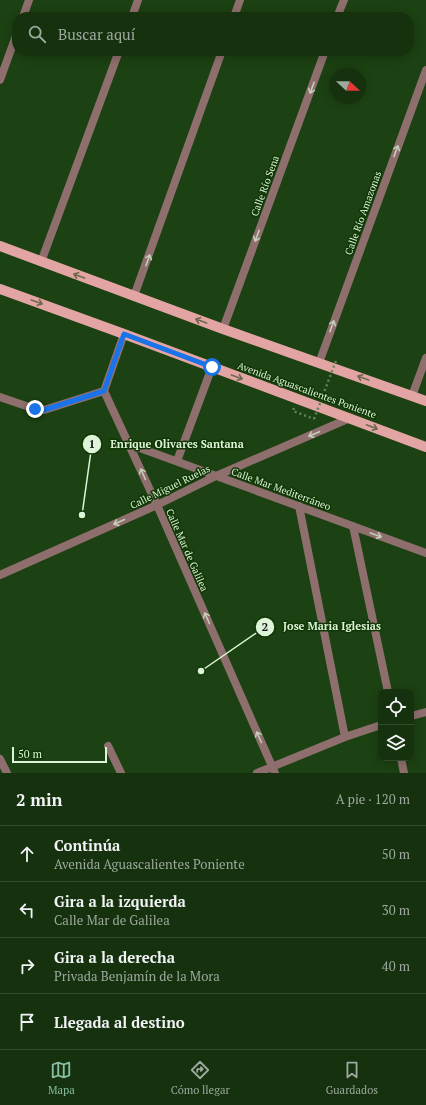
<!DOCTYPE html>
<html lang="es">
<meta charset="utf-8">
<style>
body{margin:0;font-family:"PT Serif",serif;background:#223d1c;color:#f1f3f6}
.controls{position:absolute;right:12px;bottom:12px;display:grid;overflow:hidden;border-radius:8px;box-shadow:0 2px 10px #0003}
.controls button{width:36px;height:36px;display:grid;place-items:center;padding:0;border:0;border-bottom:1px solid #344c2e;background:#15310e;color:#f1f3f6;font:20px sans-serif}
.compass{position:absolute;left:330px;top:68px;width:36px;height:36px;border-radius:50%;background:#15310e;box-shadow:0 2px 10px #0003;rotate:111deg}
.scale{position:absolute;left:12px;bottom:10px;width:95px;box-sizing:border-box;padding-left:4px;border:2px solid #ddf4d8;border-top:0;font-size:11px;line-height:14px;white-space:nowrap;color:#ddf4d8;-webkit-text-stroke:3px #113706;paint-order:stroke}
.stop{position:absolute;width:12px;height:12px;margin:-9px;border:3px solid #1a73e8;border-radius:50%;background:#fff}
.stop.end{background:#1a73e8;border-color:#fff;box-shadow:0 1px 4px #0008}
.list{margin:0;padding:0;list-style:none}
h2{display:flex;justify-content:space-between;align-items:center;height:52px;margin:0;padding:0 16px;font-size:17px}
h2 small{font-size:13px;font-weight:400;color:#9da99e}
.list li{display:grid;grid-template-columns:26px 1fr auto;gap:12px;align-items:center;box-sizing:border-box;height:56px;padding:0 16px;border-top:1px solid #344c2e}
.list b{display:block;font-size:15px;white-space:nowrap}
.list p{margin:0;font-size:13px;white-space:nowrap;color:#9da99e}
.list em{font-size:13px;font-style:normal;color:#9da99e}
.icon{flex:none;width:22px;height:22px;fill:none;stroke:currentColor;stroke-width:2;stroke-linecap:round;stroke-linejoin:round}
.map{position:relative;flex:none;width:426px;height:773px;overflow:hidden}
.search{position:absolute;background:#15310e;box-shadow:0 2px 10px #0003;left:12px;right:12px;top:12px;height:44px;display:flex;align-items:center;gap:10px;box-sizing:border-box;padding:0 14px;border-radius:16px;color:#9da99e;font-size:15px}
.sheet{height:276px;background:#15310e}
nav{display:flex;justify-content:space-around;align-items:center;box-sizing:border-box;height:56px;border-top:1px solid #344c2e;background:#15310e;font-size:11px;color:#9da99e}
nav a{display:grid;justify-items:center;gap:2px}
nav .on{color:#8abfa5}
.map>svg:first-child{display:block}
.lines{fill:none;stroke-linecap:round;stroke-linejoin:round}
.path{stroke:#63835b;stroke-width:2.5;stroke-dasharray:2 3;stroke-linecap:butt}
.street{stroke:#8e6f6e;stroke-width:8}
.primary{stroke:#e3a5a4;stroke-width:10}
.path-bridge{stroke:#63835b;stroke-width:2.5;stroke-dasharray:2 3;stroke-linecap:butt}
.oneway{stroke:#c5ccb8}
.oneway2{stroke:#6f684d}
.route{stroke:#1a73e8;stroke-width:5}
.labels{text-anchor:middle;dominant-baseline:central;stroke-width:3;stroke-linejoin:round;paint-order:stroke}
.street-label{font-size:10px;fill:#ddf4d8;stroke:#113706}
.leader{fill:none;stroke:#ddf4d8;stroke-width:1.5}
.callout-dot{fill:#ddf4d8;stroke:#113706;stroke-width:1.5}
.mark-label{font-size:12px;text-anchor:middle;font-weight:bold;fill:#111}
.callout-label{font-size:11px;text-anchor:middle;font-weight:bold;fill:#ddf4d8;stroke:#113706;stroke-width:3;stroke-linejoin:round;paint-order:stroke}
</style>
<div class="map">
<svg width="426" height="773" viewBox="0 0 426 773">
<rect width="100%" height="100%" fill="#1c4112"/>
<g class="lines">
<path class="path" d="M294 408 293 411 314 419"/>
<path class="street" d="M23 17 29 0
M132 17 138 0
M234 17 240 0
M337 17 344 0
M0 80 17 33
M41 262 119 51
M134 296 222 51
M223 329 325 51
M124 334 104 391 157 505 275 773
M319 363 426 70
M412 396 426 358
M0 397 35 409 44 410 104 391
M129 444 426 553
M177 461 212 367
M299 506 345 737
M353 526 388 692
M0 575 157 505 216 476 350 418
M411 716 426 712
M108 746 121 773
M401 758 404 773
M0 759 7 773
M257 773 345 737 381 725"/>
<path class="primary" d="M0 246 223 329 426 401
M0 289 124 334 426 447"/>
<path class="path-bridge" d="M314 419 337 358"/>
</g>
<defs><path id="oneway-shaft" d="M-6 0H5M1.5-3L5.5 0L1.5 3" fill="none" stroke-width="1.6" stroke-linecap="round" stroke-linejoin="round"/></defs>
<g class="oneway">
<use href="#oneway-shaft" transform="translate(312 88) rotate(110)"/>
<use href="#oneway-shaft" transform="translate(396 151) rotate(-70)"/>
<use href="#oneway-shaft" transform="translate(257 236) rotate(110)"/>
<use href="#oneway-shaft" transform="translate(148 260) rotate(-70)"/>
<use href="#oneway-shaft" transform="translate(332 326) rotate(-70)"/>
<use href="#oneway-shaft" transform="translate(314 434) rotate(157)"/>
<use href="#oneway-shaft" transform="translate(143 474) rotate(-114)"/>
<use href="#oneway-shaft" transform="translate(119 522) rotate(156)"/>
<use href="#oneway-shaft" transform="translate(376 535) rotate(20)"/>
<use href="#oneway-shaft" transform="translate(207 618) rotate(-114)"/>
<use href="#oneway-shaft" transform="translate(259 737) rotate(-114)"/>
</g>
<g class="oneway2">
<use href="#oneway-shaft" transform="translate(79 276) rotate(-160)"/>
<use href="#oneway-shaft" transform="translate(37 302) rotate(20)"/>
<use href="#oneway-shaft" transform="translate(201 321) rotate(-160)"/>
<use href="#oneway-shaft" transform="translate(237 377) rotate(20)"/>
<use href="#oneway-shaft" transform="translate(363 378) rotate(-160)"/>
<use href="#oneway-shaft" transform="translate(372 427) rotate(21)"/>
</g>
<g class="lines">
<path class="route" d="M35 409 44 410 104 391 124 334 212 367"/>
</g>
<g class="labels">
<g class="street-label">
<text transform="translate(265 186) rotate(-70)">Calle Río Sena</text>
<text transform="translate(363 213) rotate(-70)">Calle Río Amazonas</text>
<text transform="translate(307 390) rotate(20)">Avenida Aguascalientes Poniente</text>
<text transform="translate(170 487) rotate(-26)">Calle Miguel Ruelas</text>
<text transform="translate(281 489) rotate(20)">Calle Mar Mediterráneo</text>
<text transform="translate(187 550) rotate(66)">Calle Mar de Galilea</text>
</g>
</g>
<path class="leader" d="M82 515L92 444M201 671L265 627"/>
<g class="callout-dot">
<circle cx="82" cy="515" r="4"/>
<circle cx="201" cy="671" r="4"/>
<circle cx="92" cy="444" r="10"/>
<circle cx="265" cy="627" r="10"/>
</g>
<g class="mark-label">
<text x="92" y="448">1</text>
<text x="265" y="631">2</text>
</g>
<g class="callout-label">
<text x="177" y="448">Enrique Olivares Santana</text>
<text x="332" y="630">Jose Maria Iglesias</text>
</g>
</svg>
<div class="controls">
<button><svg class="icon" aria-label="locate" viewBox="0 0 24 24"><circle cx="12" cy="12" r="6"/><path d="M12 2v4M12 18v4M2 12h4M18 12h4"/></svg></button>
<button><svg class="icon" aria-label="layers" viewBox="0 0 24 24"><path d="M12 4l9 5-9 5-9-5zM3 14l9 5 9-5"/></svg></button>
</div>
<svg class="compass" viewBox="-18 -18 36 36"><path d="M0-13l5 13h-10z" fill="#e53935"/><path d="M0 13l5-13h-10z" fill="#9da99e"/></svg>
<div class="scale">50 m</div>
<div class="stop" style="left:212px;top:367px"></div>
<div class="stop end" style="left:35px;top:409px"></div>
<div class="search"><svg class="icon" aria-label="search" viewBox="0 0 24 24"><circle cx="10" cy="10" r="6"/><path d="M15 15l6 6"/></svg>Buscar aquí</div>
</div>
<section class="sheet">
<h2>2 min<small>A pie · 120 m</small></h2>
<ul class="list">
<li><svg class="icon" aria-label="ahead" viewBox="0 0 24 24"><path d="M12 20V5M6 11l6-6 6 6"/></svg><div><b>Continúa</b><p>Avenida Aguascalientes Poniente</p></div><em>50 m</em></li>
<li><svg class="icon" aria-label="left" viewBox="0 0 24 24"><path d="M17 20v-9H6M10 6l-5 5 5 5"/></svg><div><b>Gira a la izquierda</b><p>Calle Mar de Galilea</p></div><em>30 m</em></li>
<li><svg class="icon" aria-label="right" viewBox="0 0 24 24"><path d="M7 20v-9h11M14 6l5 5-5 5"/></svg><div><b>Gira a la derecha</b><p>Privada Benjamín de la Mora</p></div><em>40 m</em></li>
<li><svg class="icon" aria-label="arrive" viewBox="0 0 24 24"><path d="M6 21V4h12l-3 4 3 4H6"/></svg><div><b>Llegada al destino</b></div></li>
</ul>
</section>
<nav>
<a class="on"><svg class="icon" aria-label="map" viewBox="0 0 24 24"><path d="M3 6l6-2 6 2 6-2v14l-6 2-6-2-6 2zM9 4v14M15 6v14"/></svg>Mapa</a>
<a><svg class="icon" aria-label="directions" viewBox="0 0 24 24"><path d="M12 3l9 9-9 9-9-9zM9 14v-3h6M13 9l2 2-2 2"/></svg>Cómo llegar</a>
<a><svg class="icon" aria-label="saved" viewBox="0 0 24 24"><path d="M7 4h10v16l-5-4-5 4z"/></svg>Guardados</a>
</nav>
